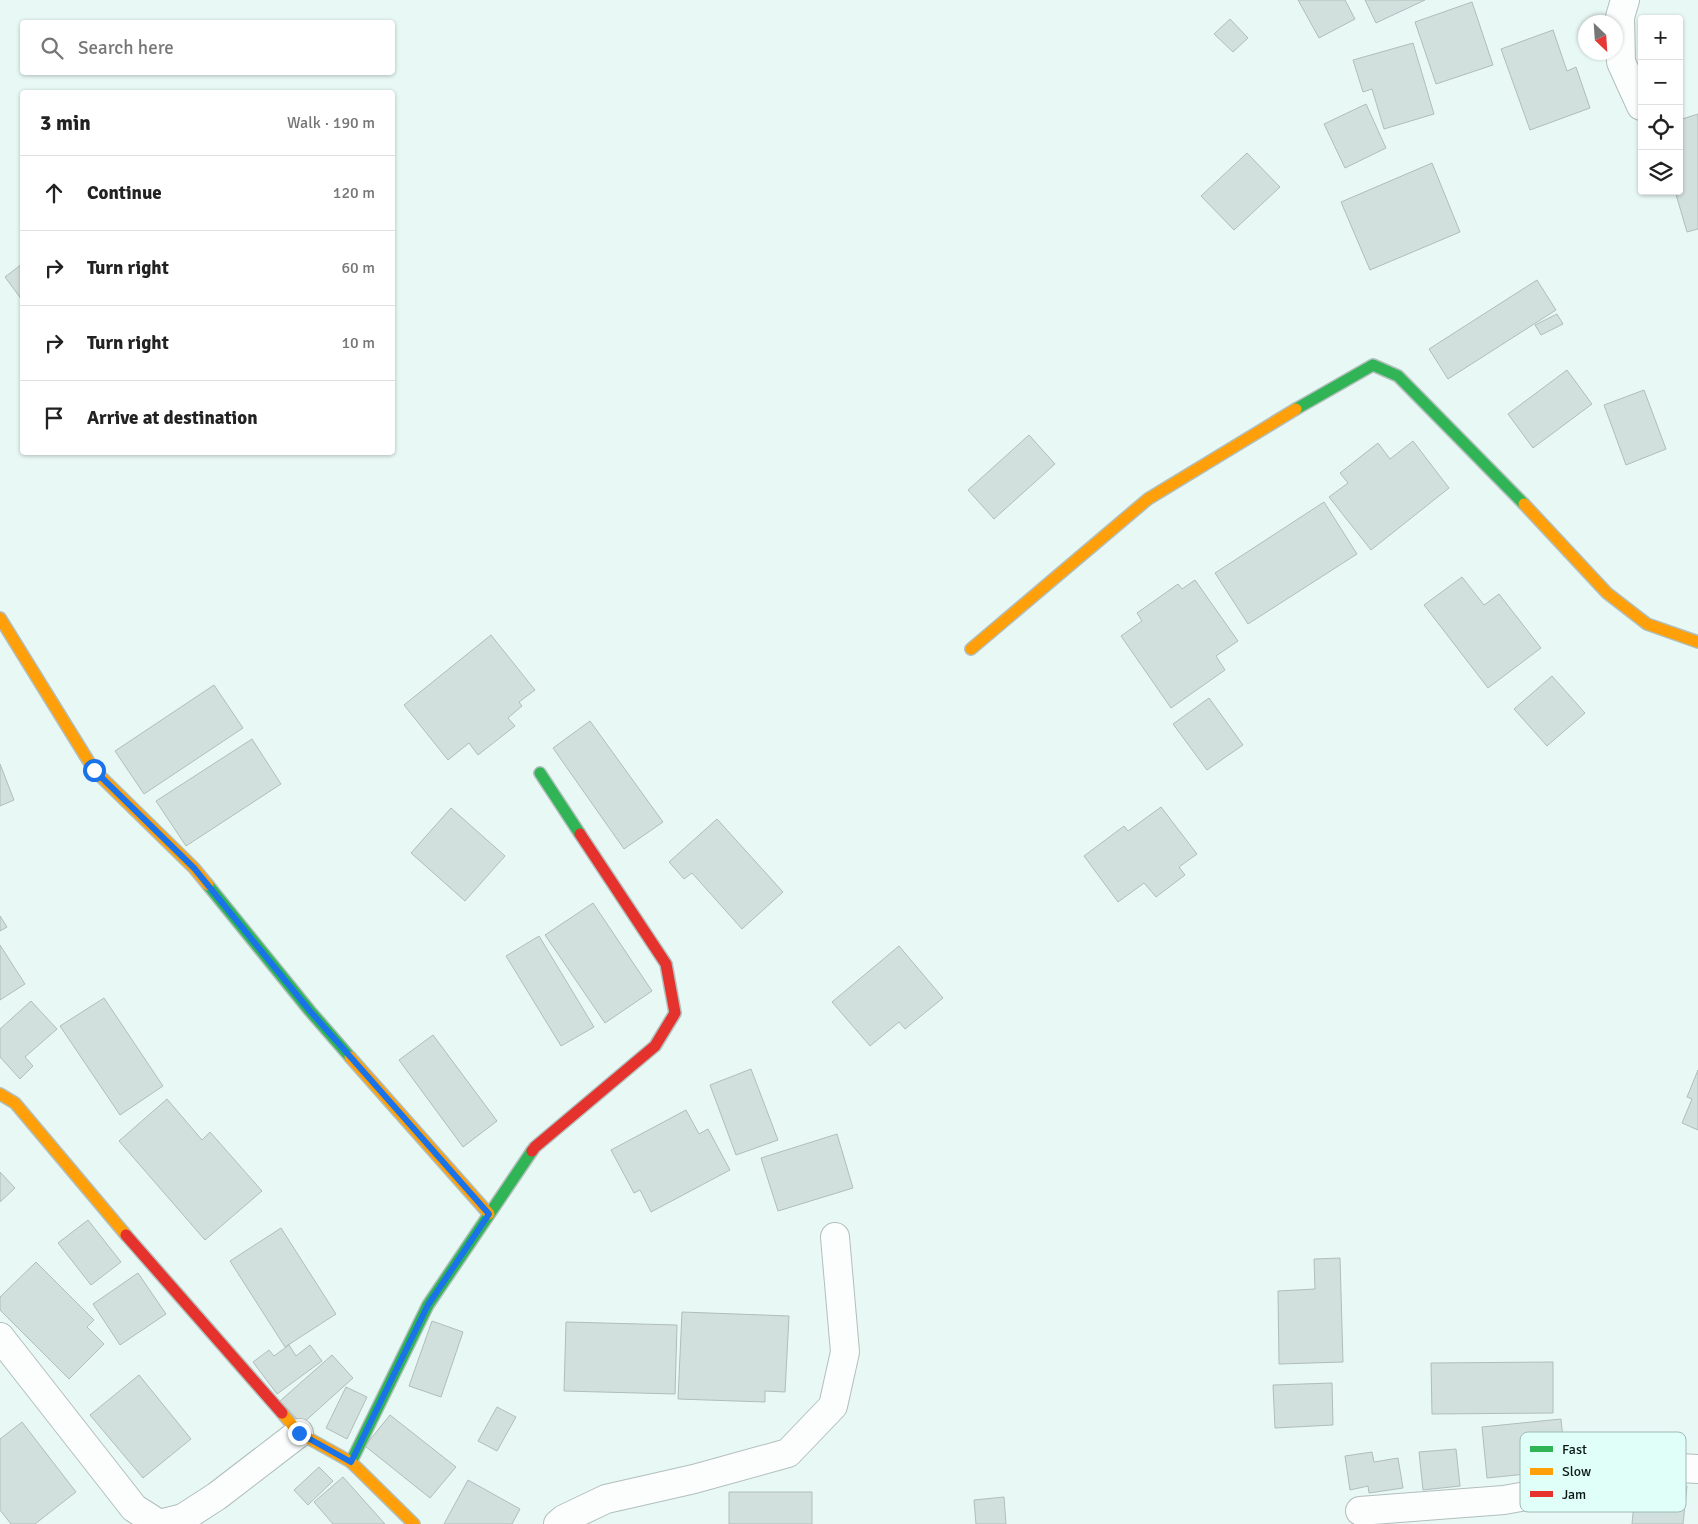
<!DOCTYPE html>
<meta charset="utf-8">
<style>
body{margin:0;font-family:Signika,sans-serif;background:#f6f6f6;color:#222}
.controls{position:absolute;right:15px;top:15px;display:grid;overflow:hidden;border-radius:5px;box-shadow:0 1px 4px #0004}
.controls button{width:45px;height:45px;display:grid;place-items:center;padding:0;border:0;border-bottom:1px solid #e0e0e0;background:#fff;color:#222;font:25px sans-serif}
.compass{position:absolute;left:1578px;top:15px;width:45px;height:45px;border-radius:50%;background:#fff;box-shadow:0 1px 4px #0004;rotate:155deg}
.stop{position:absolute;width:15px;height:15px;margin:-11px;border:4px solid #1a73e8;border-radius:50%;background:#fff}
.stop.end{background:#1a73e8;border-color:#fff;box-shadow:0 1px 5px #0008}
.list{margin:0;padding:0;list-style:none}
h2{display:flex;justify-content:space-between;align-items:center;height:65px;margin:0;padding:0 20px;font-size:21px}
h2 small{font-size:16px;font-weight:400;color:#767676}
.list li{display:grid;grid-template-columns:32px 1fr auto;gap:15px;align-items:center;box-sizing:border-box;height:75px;padding:0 20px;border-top:1px solid #e0e0e0}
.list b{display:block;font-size:19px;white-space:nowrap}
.list em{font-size:16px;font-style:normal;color:#767676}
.icon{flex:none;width:28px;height:28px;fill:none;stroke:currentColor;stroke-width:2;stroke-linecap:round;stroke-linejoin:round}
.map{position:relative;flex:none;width:1698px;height:1524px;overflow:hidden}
.search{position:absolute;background:#fff;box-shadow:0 1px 4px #0004;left:20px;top:20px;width:375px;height:55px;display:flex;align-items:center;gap:12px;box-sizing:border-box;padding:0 18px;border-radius:5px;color:#767676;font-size:19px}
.panel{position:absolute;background:#fff;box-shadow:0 1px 4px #0004;left:20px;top:90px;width:375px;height:365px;border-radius:5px}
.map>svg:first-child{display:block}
.building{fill:#d1dfdd;stroke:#afbebb}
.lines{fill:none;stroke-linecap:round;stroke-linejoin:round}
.street-casing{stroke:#b1bfbc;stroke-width:30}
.fast-casing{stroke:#b1bfbc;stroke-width:14}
.slow-casing{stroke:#b1bfbc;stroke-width:14}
.jam-casing{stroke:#b1bfbc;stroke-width:14}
.street{stroke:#fcfefe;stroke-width:28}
.fast{stroke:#30b455;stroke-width:11}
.slow{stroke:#ff9f0a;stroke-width:11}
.jam{stroke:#e5322d;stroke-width:11}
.route{stroke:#1a73e8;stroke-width:6}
.key{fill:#e1fff9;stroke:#a0bab5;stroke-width:1}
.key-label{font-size:14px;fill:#0a1816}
</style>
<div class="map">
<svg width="1698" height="1524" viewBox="0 0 1698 1524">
<rect width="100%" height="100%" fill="#e8f8f5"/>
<path class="building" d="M1298 0H1345L1355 19 1319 38Z
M1365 0H1425L1376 23Z
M1472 2 1493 65 1436 84 1415 22Z
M1230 19 1248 38 1233 52 1214 34Z
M1553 30 1567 71 1576 67 1590 108 1530 130 1501 49Z
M1413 43 1434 114 1384 129 1372 89 1363 92 1353 60Z
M1366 104 1386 148 1345 168 1324 124Z
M1698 114V229L1687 232 1675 191H1679V120Z
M1247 153 1280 187 1234 230 1201 196Z
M1432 163 1460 232 1370 270 1341 202Z
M22 264V300L5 277Z
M1537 280 1556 310 1448 379 1429 349Z
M1557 314 1563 324 1541 335 1535 325Z
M1567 370 1592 404 1533 448 1508 414Z
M1644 390 1666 449 1626 465 1604 405Z
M1029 435 1055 464 994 519 968 490Z
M1413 441 1449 488 1371 550 1329 497 1348 483 1340 473 1378 443 1390 459Z
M1324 502 1357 554 1248 624 1215 573Z
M1462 577 1484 605 1499 594 1541 648 1488 688 1424 605Z
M1195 580 1238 641 1216 656 1225 670 1171 708 1121 636 1142 621 1137 613 1178 584 1182 589Z
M491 635 535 690 519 702 522 706 508 718 515 726 478 755 469 743 448 760 404 705Z
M1552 676 1585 713 1547 746 1514 709Z
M214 685 243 728 144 794 115 751Z
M1209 698 1243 745 1207 770 1173 724Z
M590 721 663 822 624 849 553 748Z
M252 739 281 784 186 846 156 801Z
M0 764 14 800 0 806Z
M1161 807 1197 854 1179 867 1185 875 1156 897 1144 883 1118 902 1084 856 1124 826 1128 831Z
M451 808 505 856 465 901 411 853Z
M717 819 783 892 742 929 692 873 684 879 669 862Z
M593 903 652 991 605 1023 545 935Z
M0 916 7 927 0 931Z
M539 936 594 1027 561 1046 506 956Z
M0 945 25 984 0 1000Z
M899 946 943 998 905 1029 899 1022 870 1046 832 1002Z
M104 998 163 1086 120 1115 60 1026Z
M31 1001 57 1029 25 1057 33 1066 20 1079 0 1057V1029Z
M433 1035 497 1121 463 1147 399 1060Z
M751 1069 778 1140 736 1155 710 1085Z
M1698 1070V1130L1682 1123 1692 1099 1687 1097Z
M167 1099 202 1140 210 1132 262 1191 205 1240 119 1141Z
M686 1110 699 1134 708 1129 730 1170 651 1212 640 1190 634 1193 611 1150Z
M837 1134 853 1188 778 1211 761 1158Z
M0 1172 15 1188 0 1202Z
M88 1220 121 1262 91 1285 58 1243Z
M281 1228 336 1314 285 1347 230 1261Z
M1340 1258 1343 1362 1279 1364 1278 1291 1315 1289 1314 1259Z
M36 1262 94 1320 87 1327 104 1344 69 1379 0 1310V1297Z
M138 1273 166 1314 120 1345 93 1304Z
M682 1312 789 1316 785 1392 765 1391V1402L678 1399Z
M432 1321 463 1332 441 1397 409 1386Z
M566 1322 677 1325 675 1394 564 1391Z
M289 1345 296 1356 310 1345 322 1361 277 1394 253 1362 269 1350 274 1356Z
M332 1355 353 1378 302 1424 280 1401Z
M1553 1362V1413L1432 1414 1431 1363Z
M139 1375 191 1439 143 1478 90 1415Z
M1332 1383 1333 1425 1275 1428 1273 1385Z
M346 1387 367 1397 347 1439 326 1428Z
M497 1407 516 1417 497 1451 478 1441Z
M390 1415 456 1467 430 1498 365 1446Z
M1561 1419 1566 1470 1487 1478 1482 1427Z
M22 1422 76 1492 35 1524H11L0 1510V1439Z
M1456 1449 1460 1486 1423 1490 1419 1452Z
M1372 1452 1374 1462 1398 1458 1403 1488 1369 1493 1368 1486 1350 1490 1345 1456Z
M319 1467 333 1481 308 1505 294 1490Z
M343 1477 385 1524H333L314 1502Z
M468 1480 520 1509 512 1524H444Z
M1636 1482 1687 1486 1683 1524H1632Z
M729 1492H812V1524H729Z
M1004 1497 1006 1524H976L974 1500Z"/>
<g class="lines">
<g class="street-casing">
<path id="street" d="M1625 0 1620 17 1621 62 1641 106
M0 1337 134 1508 159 1524 183 1518 217 1496 299 1433
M1360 1511 1504 1500 1679 1468 1698 1469
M558 1524 564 1519 606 1499 694 1479 788 1453 833 1406 845 1352 835 1237"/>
</g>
<g class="fast-casing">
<path id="fast" d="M1296 409 1373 365 1398 376 1524 504
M540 773 580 834
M208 885 310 1011 350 1057
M351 1462 428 1305 532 1151"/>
</g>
<g class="slow-casing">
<path id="slow" d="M1524 504 1607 593 1647 624 1698 642
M0 618 94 770 194 868 208 885
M971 649 1148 499 1296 409
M350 1057 489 1214
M0 1094 15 1103 126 1235
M282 1413 299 1433 351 1462 414 1524"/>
</g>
<g class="jam-casing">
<path id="jam" d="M532 1151 535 1147 655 1046 675 1013 666 964 580 834
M126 1235 282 1413"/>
</g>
<use href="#street" class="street"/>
<use href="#fast" class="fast"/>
<use href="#slow" class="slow"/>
<use href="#jam" class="jam"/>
</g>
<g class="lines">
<path class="route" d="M94 770 194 868 310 1011 489 1214 428 1305 351 1462 299 1433"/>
</g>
<rect x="1520" y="1432" width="166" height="80" rx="8" class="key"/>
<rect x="1530" y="1446" width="23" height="6" fill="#30b455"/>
<rect x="1530" y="1468" width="23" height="7" fill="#ff9f0a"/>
<rect x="1530" y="1491" width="23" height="6" fill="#e5322d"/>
<g class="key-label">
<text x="1562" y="1454">Fast</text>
<text x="1562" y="1476">Slow</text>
<text x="1562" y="1499">Jam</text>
</g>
</svg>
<div class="controls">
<button>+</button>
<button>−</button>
<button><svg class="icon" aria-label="locate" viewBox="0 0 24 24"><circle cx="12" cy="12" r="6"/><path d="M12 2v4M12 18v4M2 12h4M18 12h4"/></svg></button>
<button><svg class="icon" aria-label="layers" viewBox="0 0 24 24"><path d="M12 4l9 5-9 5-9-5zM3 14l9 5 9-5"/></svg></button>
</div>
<svg class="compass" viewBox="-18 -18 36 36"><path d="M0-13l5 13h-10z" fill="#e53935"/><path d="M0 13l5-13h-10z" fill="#767676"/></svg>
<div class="stop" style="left:94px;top:770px"></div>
<div class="stop end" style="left:299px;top:1433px"></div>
<div class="search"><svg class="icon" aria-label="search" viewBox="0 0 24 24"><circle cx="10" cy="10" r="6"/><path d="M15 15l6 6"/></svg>Search here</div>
<section class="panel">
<h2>3 min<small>Walk · 190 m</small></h2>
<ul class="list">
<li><svg class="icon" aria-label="ahead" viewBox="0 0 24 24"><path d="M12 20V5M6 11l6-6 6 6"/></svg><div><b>Continue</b></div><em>120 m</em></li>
<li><svg class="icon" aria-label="right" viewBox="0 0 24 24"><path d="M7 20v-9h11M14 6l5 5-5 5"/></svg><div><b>Turn right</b></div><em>60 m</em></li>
<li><svg class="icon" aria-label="right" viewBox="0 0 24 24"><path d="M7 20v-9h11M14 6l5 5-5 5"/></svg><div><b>Turn right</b></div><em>10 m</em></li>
<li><svg class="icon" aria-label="arrive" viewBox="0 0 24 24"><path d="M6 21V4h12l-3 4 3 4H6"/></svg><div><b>Arrive at destination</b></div></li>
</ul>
</section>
</div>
